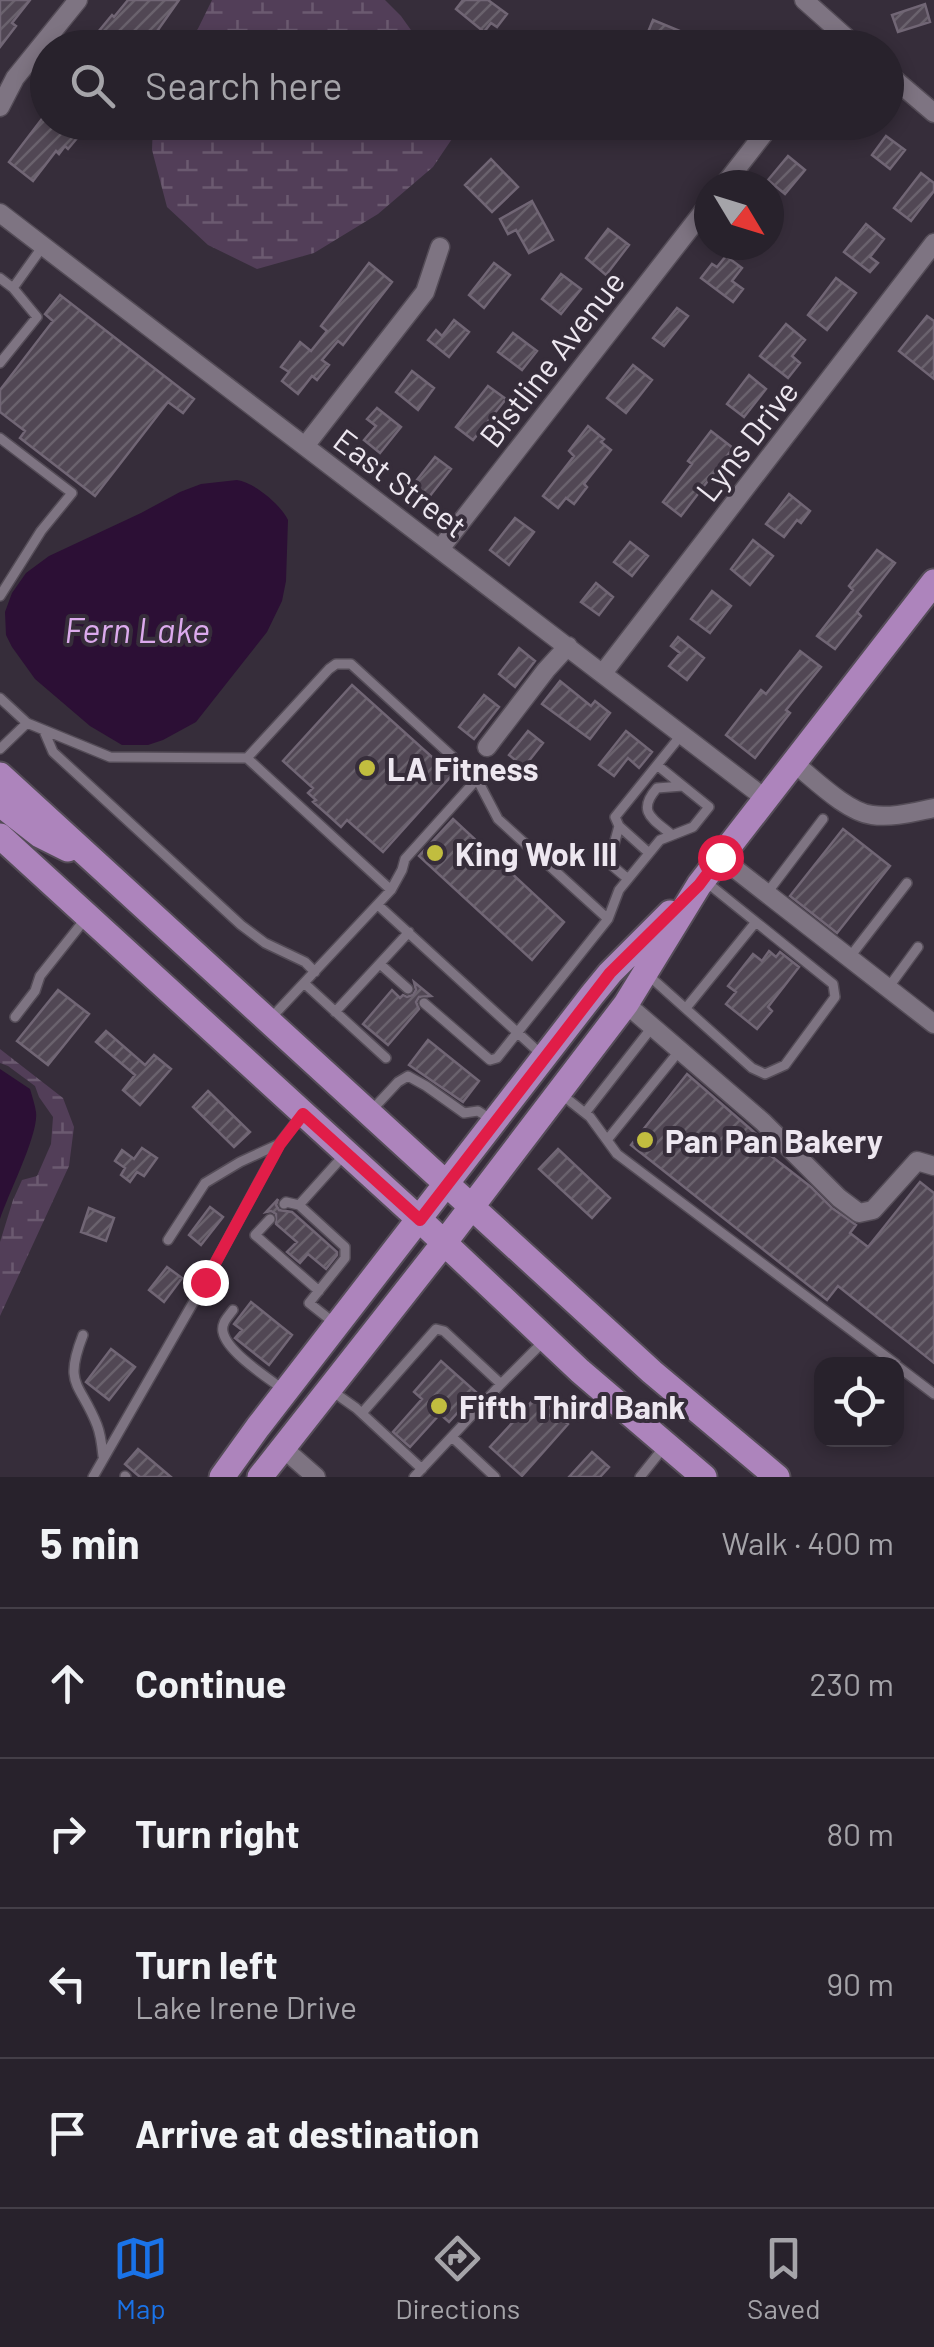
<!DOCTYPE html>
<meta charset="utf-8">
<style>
body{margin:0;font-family:Barlow,sans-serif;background:#342f38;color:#f1f3f6}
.controls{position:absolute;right:30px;bottom:30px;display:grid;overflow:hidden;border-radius:20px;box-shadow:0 5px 15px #0003}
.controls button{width:90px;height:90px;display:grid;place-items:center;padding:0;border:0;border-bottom:2px solid #443f48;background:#28222c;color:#f1f3f6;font:50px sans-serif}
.compass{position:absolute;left:694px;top:170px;width:90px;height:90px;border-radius:50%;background:#28222c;box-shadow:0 5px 15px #0003;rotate:128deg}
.stop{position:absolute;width:30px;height:30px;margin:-22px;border:8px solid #e11d48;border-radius:50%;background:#fff}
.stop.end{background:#e11d48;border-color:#fff;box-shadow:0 2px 10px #0008}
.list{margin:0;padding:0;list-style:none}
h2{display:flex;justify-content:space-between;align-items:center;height:130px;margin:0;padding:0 40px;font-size:42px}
h2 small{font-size:32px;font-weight:400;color:#a5a4a9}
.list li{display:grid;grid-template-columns:65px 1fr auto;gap:30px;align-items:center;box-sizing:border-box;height:150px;padding:0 40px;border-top:2px solid #443f48}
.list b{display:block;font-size:38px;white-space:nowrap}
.list p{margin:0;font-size:32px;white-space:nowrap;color:#a5a4a9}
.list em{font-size:32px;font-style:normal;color:#a5a4a9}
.icon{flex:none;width:55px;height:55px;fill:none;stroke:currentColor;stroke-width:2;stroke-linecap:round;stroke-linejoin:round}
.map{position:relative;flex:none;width:934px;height:1477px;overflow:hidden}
.search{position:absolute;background:#28222c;box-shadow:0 5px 15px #0003;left:30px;right:30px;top:30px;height:110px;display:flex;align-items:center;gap:25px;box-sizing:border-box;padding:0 35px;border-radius:55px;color:#a5a4a9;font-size:38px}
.sheet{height:730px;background:#28222c}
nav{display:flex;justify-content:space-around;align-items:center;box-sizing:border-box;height:140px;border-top:2px solid #443f48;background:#28222c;font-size:28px;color:#a5a4a9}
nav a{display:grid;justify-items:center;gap:5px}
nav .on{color:#1a73e8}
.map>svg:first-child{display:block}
.wetland{fill:url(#wetland-marsh)}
.water{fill:#2c0f35}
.building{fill:url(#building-hatch);stroke:#716675;stroke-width:2.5}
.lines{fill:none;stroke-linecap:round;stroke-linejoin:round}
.lane-casing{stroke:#544c57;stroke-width:12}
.street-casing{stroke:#544c57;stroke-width:21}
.primary-casing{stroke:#544c57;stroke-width:29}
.lane{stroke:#7e7482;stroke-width:9}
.street{stroke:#7e7482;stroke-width:18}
.primary{stroke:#ad84bc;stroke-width:25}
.route{stroke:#e11d48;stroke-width:12}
.poi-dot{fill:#c1bd3f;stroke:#362d3a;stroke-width:4}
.labels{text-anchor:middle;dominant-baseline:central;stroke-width:8;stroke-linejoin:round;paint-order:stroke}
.street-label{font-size:32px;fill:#ede7f0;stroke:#362d3a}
.poi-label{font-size:32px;font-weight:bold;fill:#ede7f0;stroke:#362d3a;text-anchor:start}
.water-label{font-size:35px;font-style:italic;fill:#dcaaed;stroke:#362d3a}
</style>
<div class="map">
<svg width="934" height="1477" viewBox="0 0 934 1477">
<defs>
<pattern id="wetland-marsh" width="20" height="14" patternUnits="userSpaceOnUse" patternTransform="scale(2.5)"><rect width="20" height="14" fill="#523e58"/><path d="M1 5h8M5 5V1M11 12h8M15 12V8" fill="none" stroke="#6b5a70"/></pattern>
<pattern id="building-hatch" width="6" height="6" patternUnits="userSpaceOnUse" patternTransform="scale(2.5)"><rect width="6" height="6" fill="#514754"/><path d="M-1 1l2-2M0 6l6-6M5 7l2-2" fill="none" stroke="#6a626d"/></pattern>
</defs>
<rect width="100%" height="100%" fill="#362d3a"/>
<path class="wetland" d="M212 0H385L401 16 423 47H189Z
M455 122 458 130 433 167 378 214 314 253 257 269 208 245 167 207 152 150 153 123Z
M0 1049 63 1098 74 1127 69 1166 0 1316V1242L13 1200 22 1180 37 1176 51 1144 53 1117 39 1097 35 1086 8 1066 0 1063Z"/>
<path class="water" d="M237 480C255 483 280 504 288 520L286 581 282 601 267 632 196 722 163 740 148 745H122L90 726 35 679 12 647 6 635 5 612 12 593 26 573 49 556 141 513 180 492 201 484Z
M0 1069 30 1089C32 1096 35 1105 36 1112 39 1134 8 1194 0 1219Z"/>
<path class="building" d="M0 0H30L12 23 16 26 0 47Z
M128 0H179L153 37 150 35 140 48H90L96 39 94 37 112 15 114 17Z
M463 0H488L507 14 497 27 491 23 484 32 456 9Z
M925 4 930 22 898 32 892 15Z
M653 20 699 39 702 34 735 48H658L644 42Z
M48 111V122H60L78 137 68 149 65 146 59 154 56 151 33 181 9 162Z
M886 136 905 150 890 169 872 155Z
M788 156 805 170 785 194 768 180Z
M491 159 518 187 492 212 465 185Z
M921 173 934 183V191L911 221 894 208Z
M532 201 553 240 529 253 516 230 508 234 500 219Z
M866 224 884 239 870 257 878 263 870 272 844 252Z
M608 229 629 245 606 275 586 258Z
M726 256 742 268 732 281 743 289 733 302 701 278 712 264 717 267Z
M369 263 392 282 343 345 338 341 322 360 329 365 317 380 312 376 298 394 282 381 289 372 281 367 300 342 311 351 327 331 321 326Z
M494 263 510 275 484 308 469 295Z
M561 274 581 289 561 314 542 299Z
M836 278 856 293 827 330 808 315Z
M60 295 194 399 183 413 168 402 95 496 20 438 25 431 0 412V390L53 321 45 314Z
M677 308 688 316 664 346 653 338Z
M927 316 934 321V379L899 351Z
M454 320 469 332 449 357 428 340 436 330 442 336Z
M786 324 805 340 792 356 800 363 788 378 760 356Z
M513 333 537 351 522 370 498 352Z
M633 365 652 380 626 413 607 398Z
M412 371 434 388 418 410 396 392Z
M749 375 766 389 744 417 727 404Z
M488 386 506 399 473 440 456 427Z
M377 408 401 427 380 453 364 440 376 426 367 419Z
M588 426 604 439 601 442 611 450 584 484 587 487 574 504 566 498 558 508 543 496 574 456 569 451Z
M711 431 733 448 681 516 663 502 692 464 688 461Z
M435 457 451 469 429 497 413 485Z
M789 494 810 511 801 523 797 520 784 537 766 524Z
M515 518 534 532 509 565 490 550Z
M753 540 773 556 750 585 731 569Z
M630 542 648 556 632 576 614 562Z
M877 550 895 563 857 612 861 616 835 649 817 636 853 590 849 586Z
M596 583 613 597 599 615 581 602Z
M712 591 731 606 710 633 691 619Z
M678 637 704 658 687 680 669 666 680 653 671 646Z
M519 648 535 661 515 687 499 674Z
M800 651 821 667 786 710 790 713 755 758 726 735 761 690 766 694Z
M560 681 591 706 595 701 610 713 590 739 542 704Z
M352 685 452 775 383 852 347 820 341 827 329 816 313 802 316 800 308 793 313 788 283 761Z
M484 695 499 707 474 739 459 727Z
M528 731 543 743 524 767 509 755Z
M626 731 652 752 639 768 628 758 614 776 599 765Z
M453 819 564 922 532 960 419 856Z
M843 829 890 866 837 933 790 896Z
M769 951 776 957 780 952 799 967 768 1007 772 1011 757 1029 726 1004 736 992 728 986 753 954 762 961Z
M414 982 431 996 419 997 416 1002 419 1009 388 1045 363 1024 392 990 400 998 403 995 407 997 413 995 416 990Z
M58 990 89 1014 48 1065 17 1041Z
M106 1031 145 1065 154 1055 171 1069 140 1105 123 1090 135 1075 96 1042Z
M428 1040 479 1081 463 1102 409 1065Z
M687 1074 762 1139 757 1145 811 1187 832 1208 856 1225 850 1233 868 1247 920 1182 934 1193V1363L838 1286 827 1300 631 1145Z
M208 1091 250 1132 234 1147 193 1107Z
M142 1148 157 1158 144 1176 137 1172 130 1182 121 1175 125 1168 115 1161 122 1150 134 1159Z
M558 1149 610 1198 592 1218 539 1169Z
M278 1199 276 1205 279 1210 292 1212 337 1252V1255L326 1269 308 1254 300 1263 287 1252 297 1242 276 1224V1214L271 1211 266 1212Z
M210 1207 223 1217 201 1245 189 1235Z
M89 1208 114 1218 106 1241 81 1232Z
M167 1267 182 1278 164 1302 149 1290Z
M251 1302 292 1335 269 1365 235 1338 242 1330 234 1324Z
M111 1349 135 1367 109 1400 86 1382Z
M441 1361 476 1392 449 1422 440 1414 410 1447 393 1432 422 1399 414 1392Z
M537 1396 568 1424 522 1476 490 1447Z
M138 1449 171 1477H140L125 1464Z
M592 1452 609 1467 600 1477H569Z"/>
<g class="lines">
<g class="lane-casing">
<path id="lane" d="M0 278 13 288
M0 363 37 317 13 288 43 246
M0 438 72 493 41 531 0 596
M0 698 27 723 0 749
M27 723 110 757 247 758 391 890
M44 731 53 752 241 925 265 943 305 962 315 972
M247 758 329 669 336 664H351L477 779 498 819 608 919
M657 765 682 734
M619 826 609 863 628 879
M672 835C653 819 636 812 657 788L683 786
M767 893 823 819
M378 905 542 1055
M849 958 907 883
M380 964 408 989
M647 974 752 1068 765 1074 785 1065 835 997 833 984 705 881
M304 983 386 1058
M888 988 918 947
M424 1003 490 1060 497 1058 608 919 619 890 660 840 693 827 709 807 657 765 615 817 619 826 649 853
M686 1008 755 923
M335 1012 409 932
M15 1017 35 991 40 976 86 918
M271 1018 391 890 402 870 405 859 477 779
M561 1094 590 1117 617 1154 896 1364
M371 1111 398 1082 408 1076 426 1086 464 1113 478 1111 492 1120
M585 1113 653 1026
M607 1140 680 1050
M284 1204 286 1202 299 1205
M270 1219 255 1235 319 1291
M168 1240 205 1183 240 1162 277 1145
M233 1310C228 1317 221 1323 223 1332 227 1352 268 1378 284 1390
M333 1322 309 1303 345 1258V1247L299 1205 344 1155
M83 1335C63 1386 80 1382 97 1425 101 1435 102 1446 103 1456
M896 1365 934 1394
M501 1384 544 1341
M332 1391 356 1408 422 1469
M362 1413 436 1329 444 1331 501 1384 414 1477
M452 1437 495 1477
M125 1476 126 1477
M93 1477 205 1282 280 1143 301 1116
M640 1477 664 1447"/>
</g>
<g class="street-casing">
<path id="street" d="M804 0 858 48
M886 72 934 113
M0 107 15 78 78 0
M724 185 773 122
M0 213 766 799
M305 446 425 292 440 247
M440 549 709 204
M603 673 934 243
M487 747 546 670 568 646
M794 763C814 779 847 812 872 815 892 818 914 812 934 808
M720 857 934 1024
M626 1004 763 1122 839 1198 859 1213 873 1210 917 1161 934 1166
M284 1449 316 1477"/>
</g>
<g class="primary-casing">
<path id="primary" d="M0 775 652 1372 777 1477
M0 804 40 835 68 849
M0 836 420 1220 580 1371 704 1477
M222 1477 258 1427 592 995 610 973 670 913
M260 1477 444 1243 626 1004 699 885 934 582"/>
</g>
<use href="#lane" class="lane"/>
<use href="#street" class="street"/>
<use href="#primary" class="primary"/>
</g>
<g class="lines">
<path class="route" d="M205 1282 280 1144 303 1114 420 1220 610 973 699 885 720 857"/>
</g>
<g class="poi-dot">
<circle cx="367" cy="768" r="10"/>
<circle cx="435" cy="853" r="10"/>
<circle cx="645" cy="1140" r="10"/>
<circle cx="439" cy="1406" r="10"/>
</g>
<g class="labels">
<g class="street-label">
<text transform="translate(551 358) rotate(-52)">Bistline Avenue</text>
<text transform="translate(746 440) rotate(-52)">Lyns Drive</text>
<text transform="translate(401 482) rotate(37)">East Street</text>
</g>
<g class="poi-label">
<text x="387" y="768">LA Fitness</text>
<text x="455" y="853">King Wok III</text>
<text x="665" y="1140">Pan Pan Bakery</text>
<text x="459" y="1406">Fifth Third Bank</text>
</g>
<g class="water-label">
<text x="137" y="629">Fern Lake</text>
</g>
</g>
</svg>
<div class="controls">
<button><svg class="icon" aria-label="locate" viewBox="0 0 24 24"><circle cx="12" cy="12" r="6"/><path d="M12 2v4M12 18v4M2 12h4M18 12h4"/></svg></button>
</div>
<svg class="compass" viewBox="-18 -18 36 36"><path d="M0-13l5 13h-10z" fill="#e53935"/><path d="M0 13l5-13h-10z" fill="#a5a4a9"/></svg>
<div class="stop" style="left:720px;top:857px"></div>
<div class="stop end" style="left:205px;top:1282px"></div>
<div class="search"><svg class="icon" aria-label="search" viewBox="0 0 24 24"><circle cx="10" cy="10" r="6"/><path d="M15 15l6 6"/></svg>Search here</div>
</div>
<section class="sheet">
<h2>5 min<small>Walk · 400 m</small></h2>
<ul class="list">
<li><svg class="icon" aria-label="ahead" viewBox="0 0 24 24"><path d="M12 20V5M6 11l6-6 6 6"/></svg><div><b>Continue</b></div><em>230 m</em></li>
<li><svg class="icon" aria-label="right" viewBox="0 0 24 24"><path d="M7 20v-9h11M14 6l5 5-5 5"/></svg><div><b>Turn right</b></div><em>80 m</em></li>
<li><svg class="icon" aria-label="left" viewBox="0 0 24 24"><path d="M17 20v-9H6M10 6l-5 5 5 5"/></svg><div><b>Turn left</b><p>Lake Irene Drive</p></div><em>90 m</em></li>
<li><svg class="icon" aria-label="arrive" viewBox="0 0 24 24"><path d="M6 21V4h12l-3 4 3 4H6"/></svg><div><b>Arrive at destination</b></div></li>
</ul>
</section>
<nav>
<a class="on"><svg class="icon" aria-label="map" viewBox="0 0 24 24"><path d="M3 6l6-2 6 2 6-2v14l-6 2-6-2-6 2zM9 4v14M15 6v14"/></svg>Map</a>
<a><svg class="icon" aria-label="directions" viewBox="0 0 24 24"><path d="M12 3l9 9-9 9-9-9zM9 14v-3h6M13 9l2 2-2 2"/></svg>Directions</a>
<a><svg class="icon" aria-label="saved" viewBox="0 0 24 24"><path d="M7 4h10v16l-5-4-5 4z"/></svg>Saved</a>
</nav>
